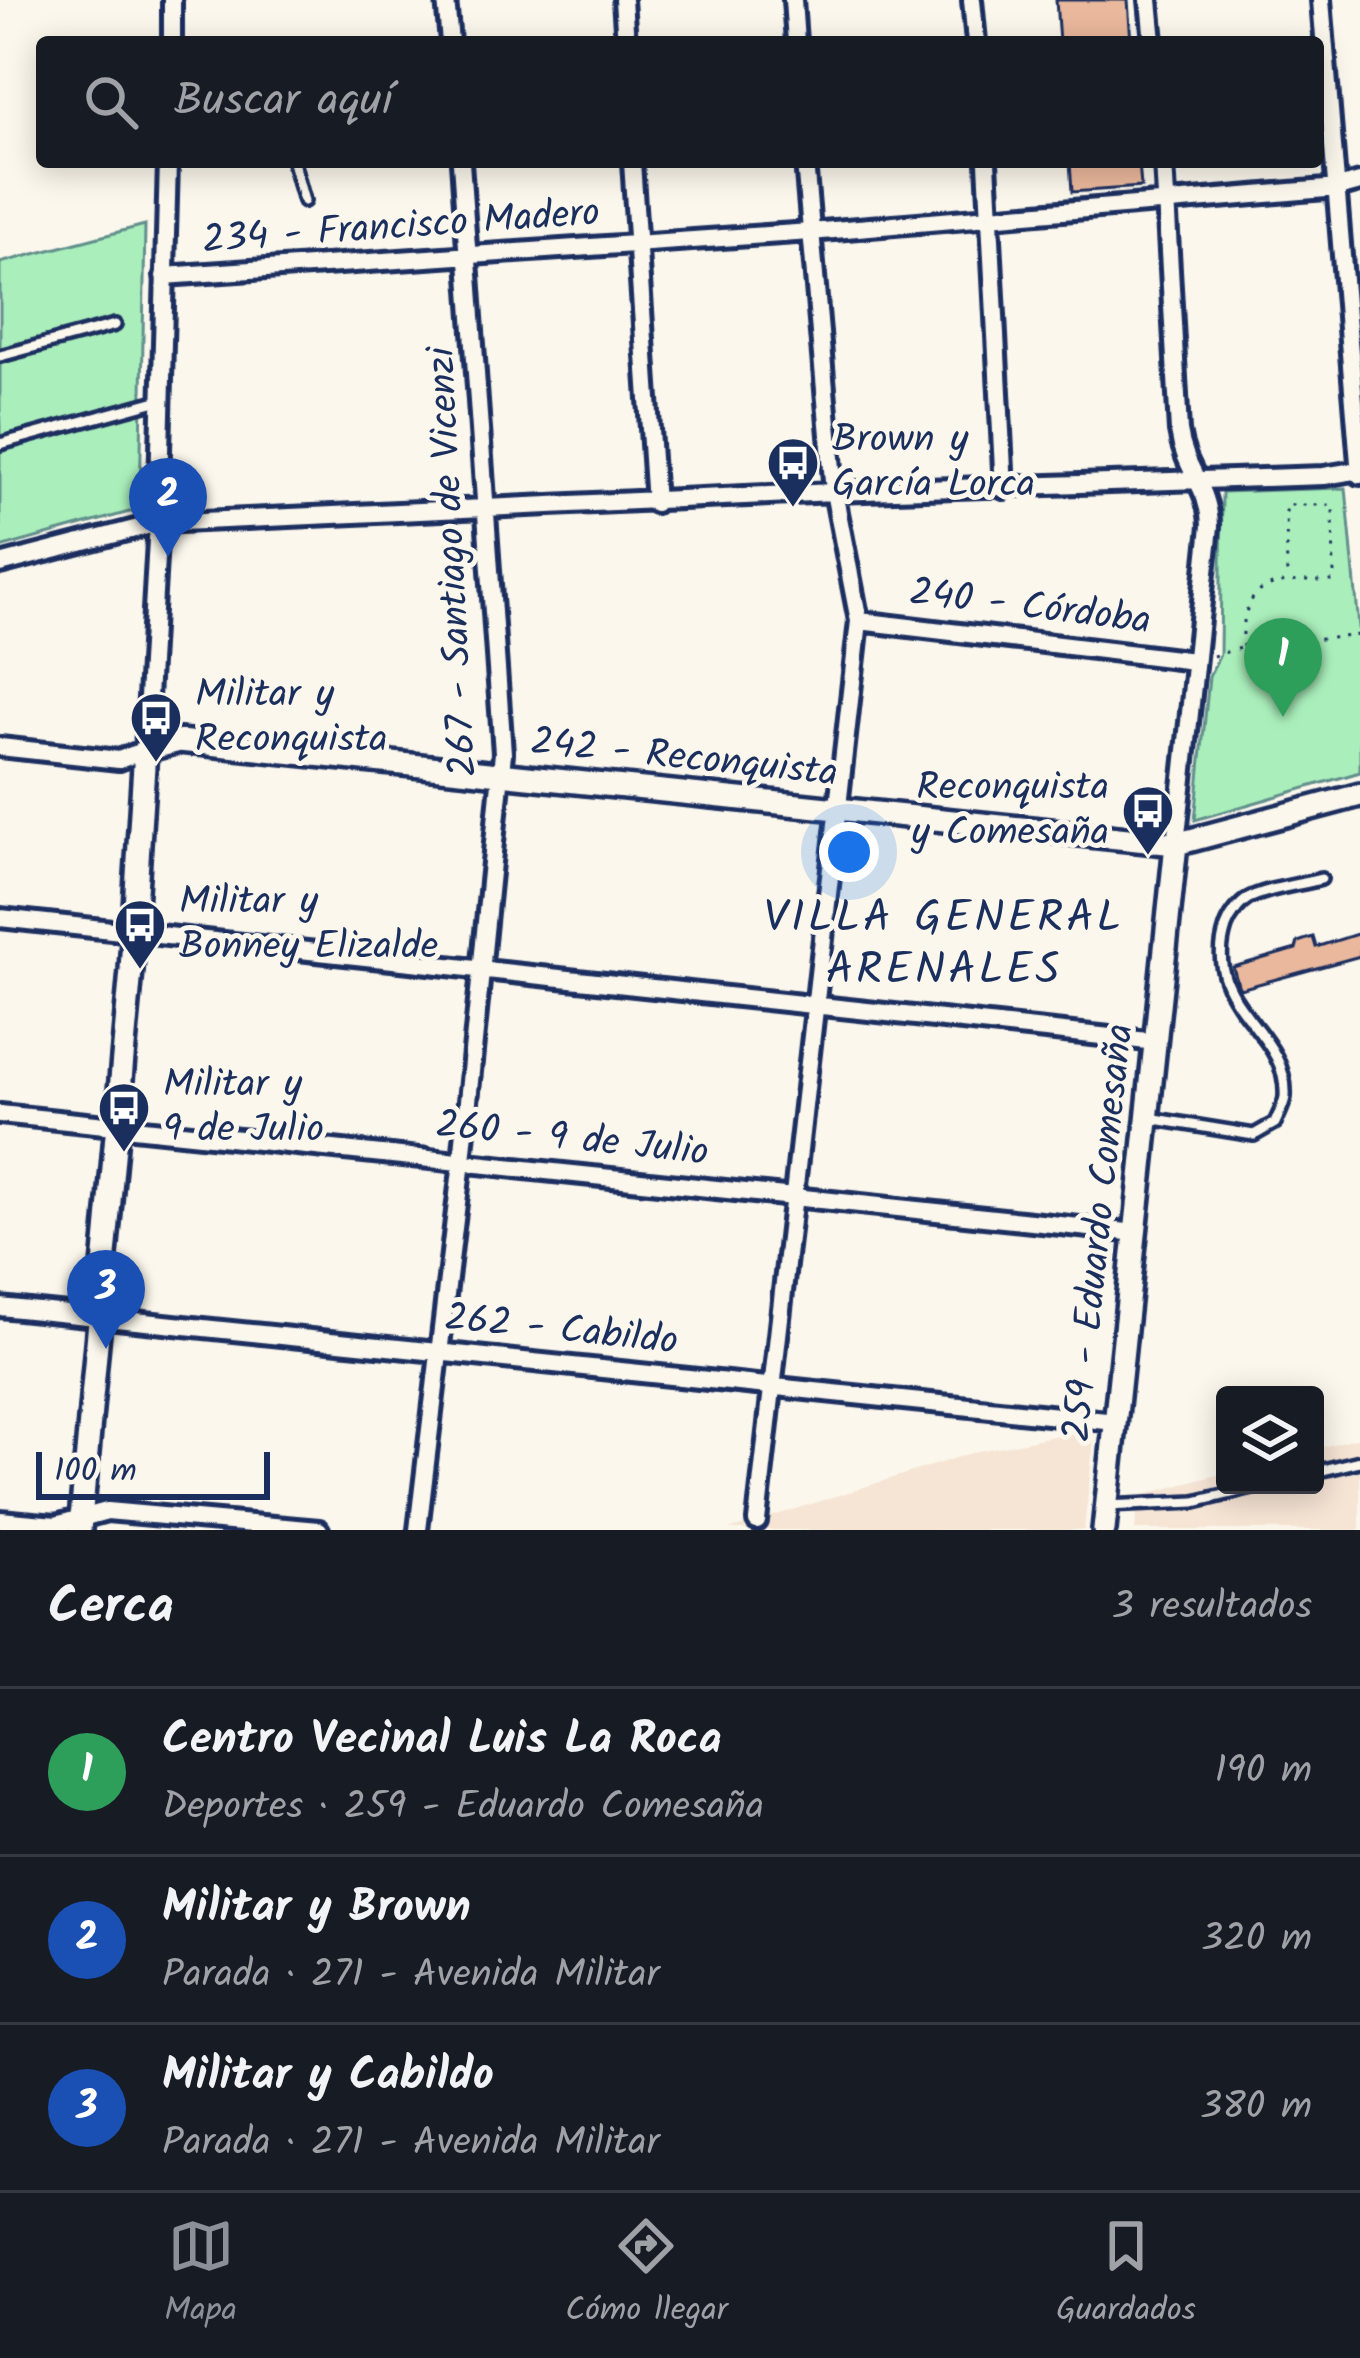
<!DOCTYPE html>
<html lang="es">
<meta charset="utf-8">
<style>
body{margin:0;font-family:Kalam,sans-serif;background:#242831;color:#f1f3f6}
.controls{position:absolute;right:36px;bottom:36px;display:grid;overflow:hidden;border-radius:12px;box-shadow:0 6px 30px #0003}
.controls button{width:108px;height:108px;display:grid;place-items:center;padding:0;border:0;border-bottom:3px solid #363941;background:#171b24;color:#f1f3f6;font:60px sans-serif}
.scale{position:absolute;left:36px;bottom:30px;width:234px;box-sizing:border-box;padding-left:12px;border:6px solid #1b2f5e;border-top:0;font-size:33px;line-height:42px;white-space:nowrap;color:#1b2f5e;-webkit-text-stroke:9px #fbf7ec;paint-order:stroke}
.you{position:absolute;left:849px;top:852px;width:42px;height:42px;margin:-30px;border:9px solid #fff;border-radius:50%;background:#1a73e8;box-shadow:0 0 0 18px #1a73e833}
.badge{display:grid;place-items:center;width:78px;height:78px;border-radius:50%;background:#8c9099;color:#fff;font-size:39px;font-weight:700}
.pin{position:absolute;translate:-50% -99px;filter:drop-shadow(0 3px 6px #0008)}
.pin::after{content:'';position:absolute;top:63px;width:42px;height:36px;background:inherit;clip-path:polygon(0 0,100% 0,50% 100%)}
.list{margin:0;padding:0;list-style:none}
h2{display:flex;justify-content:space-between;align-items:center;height:156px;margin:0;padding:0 48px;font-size:51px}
h2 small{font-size:39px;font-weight:400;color:#9ea1a6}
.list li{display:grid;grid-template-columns:78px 1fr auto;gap:36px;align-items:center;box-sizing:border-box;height:168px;padding:0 48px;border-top:3px solid #363941}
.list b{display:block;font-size:45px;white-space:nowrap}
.list p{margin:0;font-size:39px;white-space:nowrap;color:#9ea1a6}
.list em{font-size:39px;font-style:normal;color:#9ea1a6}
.icon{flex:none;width:66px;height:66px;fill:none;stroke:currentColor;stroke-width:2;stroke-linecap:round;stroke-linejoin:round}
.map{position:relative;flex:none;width:1360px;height:1530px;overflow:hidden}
.search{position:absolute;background:#171b24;box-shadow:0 6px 30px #0003;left:36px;right:36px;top:36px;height:132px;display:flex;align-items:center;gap:30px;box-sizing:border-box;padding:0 42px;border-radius:12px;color:#9ea1a6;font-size:45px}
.sheet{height:660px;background:#171b24}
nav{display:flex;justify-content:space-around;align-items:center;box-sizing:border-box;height:168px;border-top:3px solid #363941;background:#171b24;font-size:33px;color:#9ea1a6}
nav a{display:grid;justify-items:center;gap:6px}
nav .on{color:#8c9099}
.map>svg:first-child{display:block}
.built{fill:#f6e4d4}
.green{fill:#aaefbb;stroke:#628f8c;stroke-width:3}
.building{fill:#eab89c;stroke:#1b2f5e;stroke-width:3}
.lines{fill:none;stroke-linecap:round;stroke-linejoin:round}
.service-casing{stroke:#1b2f5e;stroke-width:18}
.minor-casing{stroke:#1b2f5e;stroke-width:26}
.tertiary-casing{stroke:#1b2f5e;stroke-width:30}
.path{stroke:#1b2f5e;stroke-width:3;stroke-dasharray:3 9;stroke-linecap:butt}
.service{stroke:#fbf7ec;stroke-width:9}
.minor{stroke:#fbf7ec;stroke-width:16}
.tertiary{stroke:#fbf7ec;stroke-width:21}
.labels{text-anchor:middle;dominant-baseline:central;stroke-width:10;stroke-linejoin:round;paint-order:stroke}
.street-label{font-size:39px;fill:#1b2f5e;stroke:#fbf7ec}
.poi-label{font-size:39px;fill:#1b2f5e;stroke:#fbf7ec;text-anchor:start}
.quarter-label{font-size:45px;letter-spacing:3px;fill:#1b2f5e;stroke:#fbf7ec}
</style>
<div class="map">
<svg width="1360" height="1530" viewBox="0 0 1360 1530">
<rect width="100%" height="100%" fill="#fbf7ec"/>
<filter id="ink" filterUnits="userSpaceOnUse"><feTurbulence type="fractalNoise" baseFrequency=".00833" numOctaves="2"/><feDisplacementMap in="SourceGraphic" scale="24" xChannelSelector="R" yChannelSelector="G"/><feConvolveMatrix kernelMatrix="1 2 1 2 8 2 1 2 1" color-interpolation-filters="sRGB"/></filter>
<g filter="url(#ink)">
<path class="built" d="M1095 1428 1084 1530H729L978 1451Z
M1360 1437V1530H1135L1139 1496 1225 1473V1485H1315V1449Z"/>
<path class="green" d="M145 225 140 509 0 548V263Z
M1346 488 1360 638V772L1195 820 1209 677 1220 654 1222 492Z"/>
<path class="building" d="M1056 0H1128L1131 42H1059Z
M1070 162H1139L1141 187 1072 192Z
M1360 933V956L1240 989 1238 985 1233 967 1296 949 1298 942 1313 937 1316 947Z"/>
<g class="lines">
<g class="service-casing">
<path id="service" d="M293 162 304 201
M0 356 115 325
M0 444 160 400
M1149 1118 1254 1135 1275 1123C1278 1116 1284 1105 1285 1097 1289 1029 1200 1006 1226 927 1230 916 1239 904 1249 898 1269 888 1299 885 1321 879
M1315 1472 1360 1461
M1106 1506 1195 1502 1265 1485"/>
</g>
<g class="minor-casing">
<path id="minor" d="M446 0 450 42
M623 0 626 42
M793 0 796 42
M972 0 976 42
M1149 0 1153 42
M1321 0 1360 475
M172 42V0
M632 162 655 503
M987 162 1004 489
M1164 162 1179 431C1185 472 1209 485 1210 526L1176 844
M164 276 810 232 1338 188 1360 182
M0 564 158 523 834 492 1324 476 1360 470
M859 621 1194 661
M0 747 119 760 145 750 158 523 168 162
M0 918 1157 1042
M0 1114 1137 1233
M0 1307 1116 1422
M0 1520 56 1525 107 1511 319 1530
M757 1521 859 621 834 492 805 162
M418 1530 462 1161 503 753 461 162"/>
</g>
<g class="tertiary-casing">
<path id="tertiary" d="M80 1530 131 970 145 750 179 741 1176 844 1360 795
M1104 1530 1176 844"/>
</g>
<path class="path" d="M1243 647C1240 577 1276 581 1334 581L1333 505H1286L1287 581
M1213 656 1243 647 1360 635"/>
<use href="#service" class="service"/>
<use href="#minor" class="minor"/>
<use href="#tertiary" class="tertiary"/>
</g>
</g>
<defs>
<g id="bus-pin" transform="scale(2.7)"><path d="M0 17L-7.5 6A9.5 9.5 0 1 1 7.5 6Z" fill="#1b2f5e" stroke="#fbf7ec"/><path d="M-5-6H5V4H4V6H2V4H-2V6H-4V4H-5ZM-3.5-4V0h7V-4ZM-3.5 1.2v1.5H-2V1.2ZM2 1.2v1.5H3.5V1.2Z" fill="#fff"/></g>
</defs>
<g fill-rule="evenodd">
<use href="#bus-pin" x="793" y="463"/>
<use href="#bus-pin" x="156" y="718"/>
<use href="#bus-pin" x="1148" y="811"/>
<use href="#bus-pin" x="140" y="925"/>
<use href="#bus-pin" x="124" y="1108"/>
</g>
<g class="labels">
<g class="street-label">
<text transform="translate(401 228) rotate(-4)">234 - Francisco Madero</text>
<text transform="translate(454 562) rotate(-93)">267 - Santiago de Vicenzi</text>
<text transform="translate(1030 608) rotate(7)">240 - Córdoba</text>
<text transform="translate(684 759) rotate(6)">242 - Reconquista</text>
<text transform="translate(572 1140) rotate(6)">260 - 9 de Julio</text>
<text transform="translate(1100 1233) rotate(-84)">259 - Eduardo Comesaña</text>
<text transform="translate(561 1331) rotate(6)">262 - Cabildo</text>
</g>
<g class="poi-label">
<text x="832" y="441">Brown y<tspan x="832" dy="45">García Lorca</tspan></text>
<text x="195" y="696">Militar y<tspan x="195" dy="45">Reconquista</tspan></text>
<text x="1109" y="789" text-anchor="end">Reconquista<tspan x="1109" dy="45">y Comesaña</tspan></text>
<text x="179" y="903">Militar y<tspan x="179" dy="45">Bonney Elizalde</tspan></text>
<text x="163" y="1086">Militar y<tspan x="163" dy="45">9 de Julio</tspan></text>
</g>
<g class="quarter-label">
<text x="944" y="919">VILLA GENERAL<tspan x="944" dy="52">ARENALES</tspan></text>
</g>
</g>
</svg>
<div class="controls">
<button><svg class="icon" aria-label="layers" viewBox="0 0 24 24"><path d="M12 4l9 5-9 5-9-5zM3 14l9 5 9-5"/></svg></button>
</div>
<div class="scale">100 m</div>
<div class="you"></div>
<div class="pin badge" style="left:1283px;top:717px;background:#2e9e5b">1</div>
<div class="pin badge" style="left:168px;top:557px;background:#1a4fb4">2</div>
<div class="pin badge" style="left:106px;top:1349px;background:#1a4fb4">3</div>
<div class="search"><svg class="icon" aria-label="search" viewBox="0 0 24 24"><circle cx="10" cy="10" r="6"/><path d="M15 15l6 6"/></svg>Buscar aquí</div>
</div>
<section class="sheet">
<h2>Cerca<small>3 resultados</small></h2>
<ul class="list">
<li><span class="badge" style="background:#2e9e5b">1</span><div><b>Centro Vecinal Luis La Roca</b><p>Deportes · 259 - Eduardo Comesaña</p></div><em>190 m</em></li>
<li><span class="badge" style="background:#1a4fb4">2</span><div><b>Militar y Brown</b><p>Parada · 271 - Avenida Militar</p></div><em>320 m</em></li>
<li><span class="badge" style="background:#1a4fb4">3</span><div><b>Militar y Cabildo</b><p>Parada · 271 - Avenida Militar</p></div><em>380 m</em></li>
</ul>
</section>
<nav>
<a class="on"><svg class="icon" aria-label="map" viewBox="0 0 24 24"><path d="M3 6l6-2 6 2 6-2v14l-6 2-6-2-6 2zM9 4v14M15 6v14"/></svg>Mapa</a>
<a><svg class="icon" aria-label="directions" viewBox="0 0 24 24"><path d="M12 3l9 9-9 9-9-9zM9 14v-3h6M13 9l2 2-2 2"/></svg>Cómo llegar</a>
<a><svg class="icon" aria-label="saved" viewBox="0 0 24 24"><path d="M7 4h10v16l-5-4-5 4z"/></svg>Guardados</a>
</nav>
